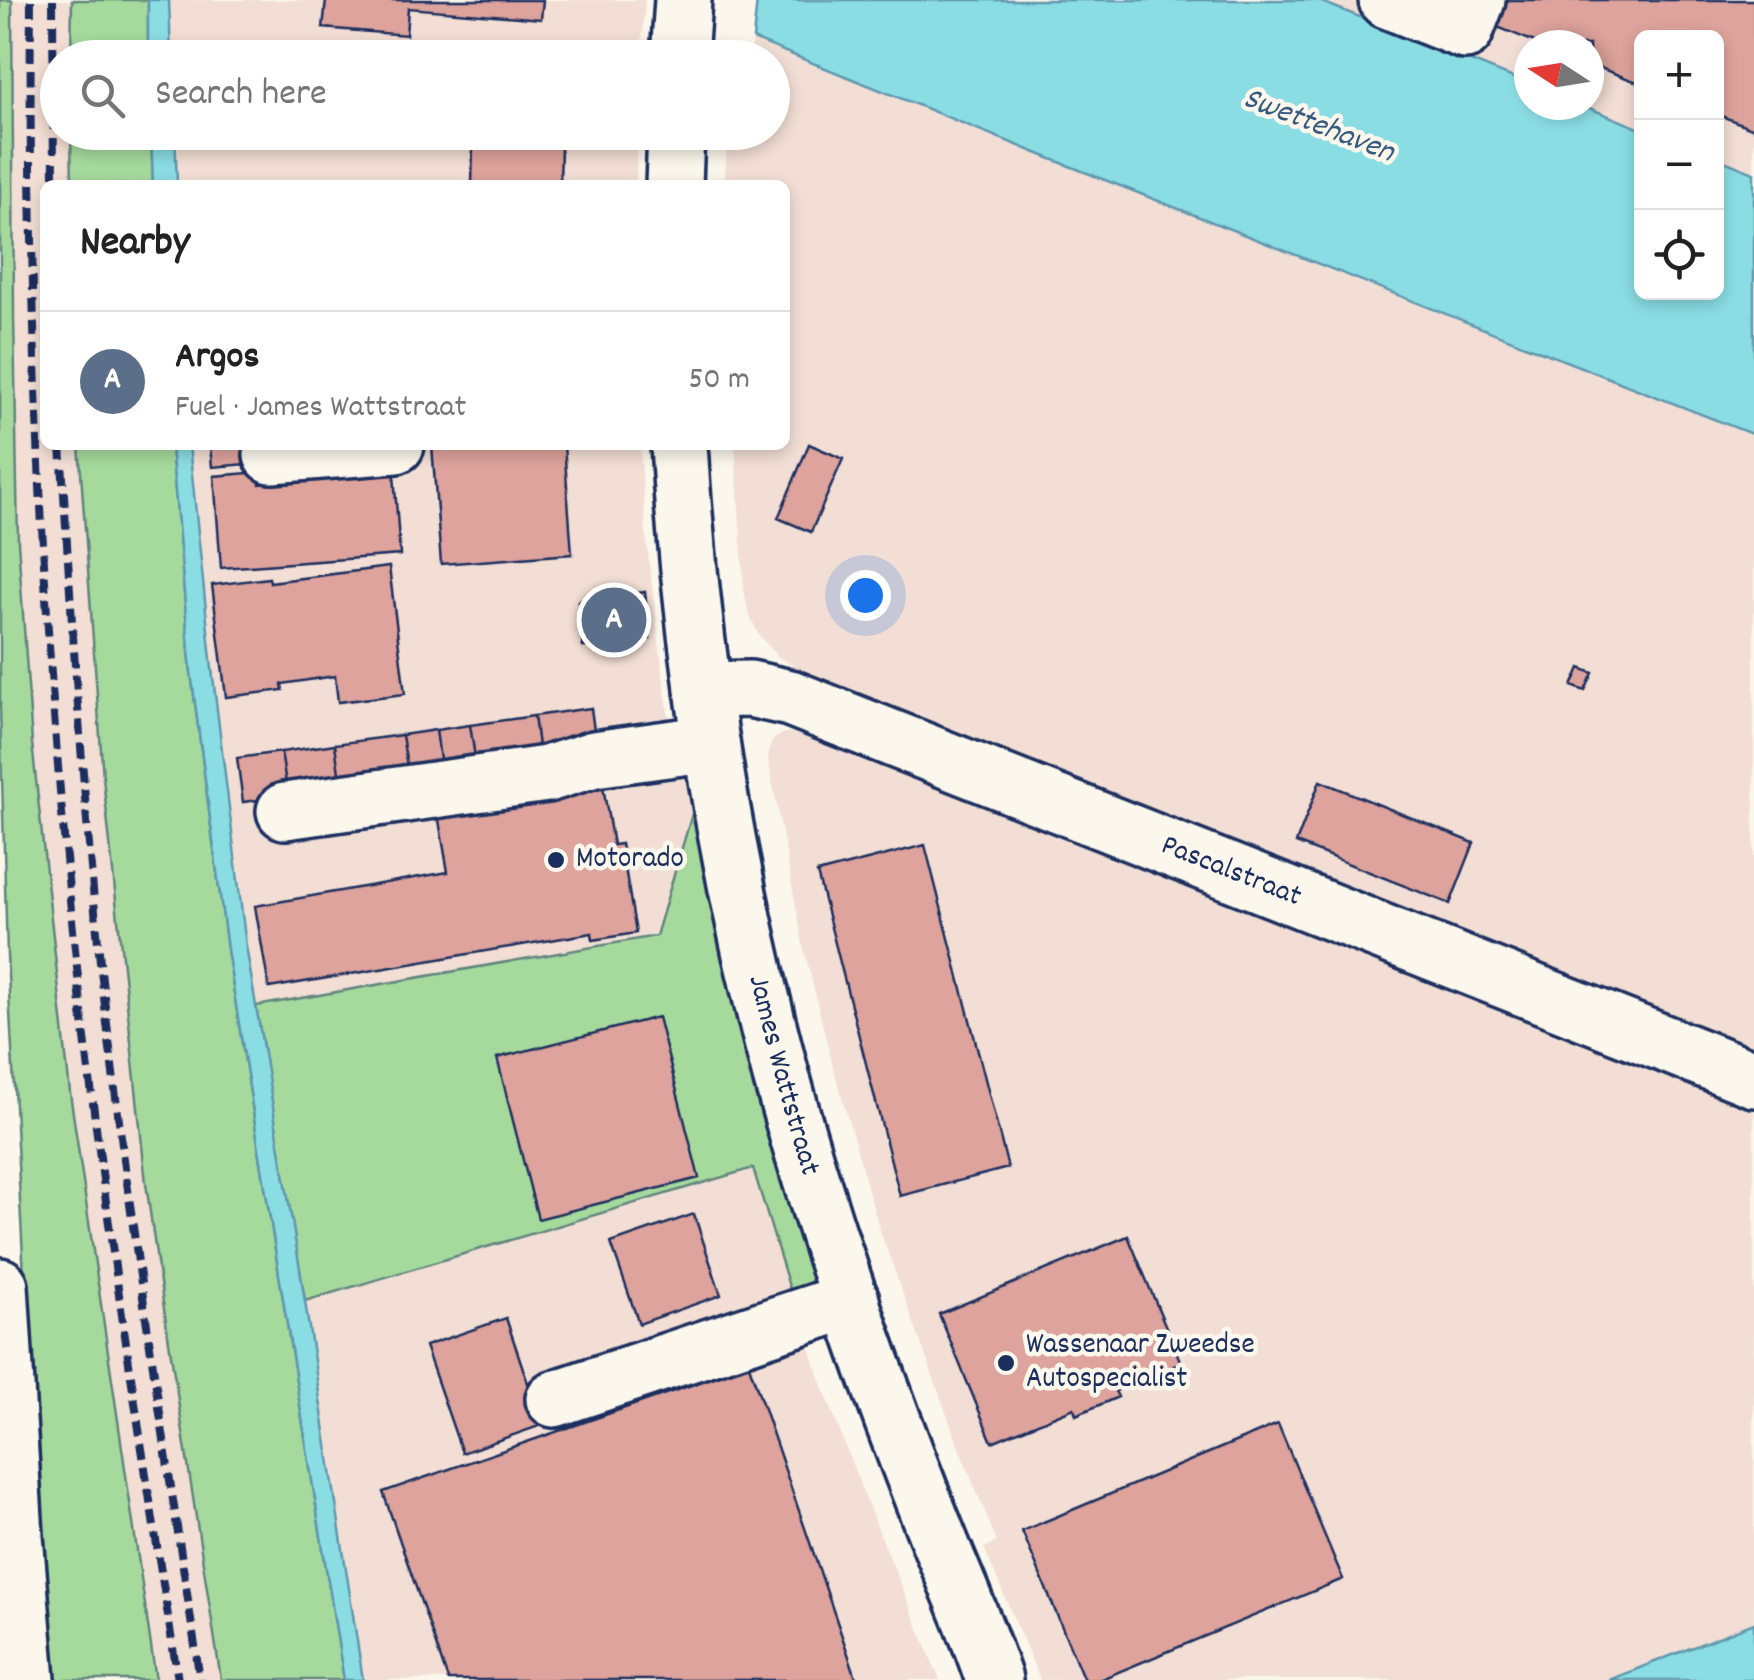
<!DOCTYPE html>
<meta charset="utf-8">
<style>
body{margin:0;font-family:Dekko,sans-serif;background:#f6f6f6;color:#222}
.controls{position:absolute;right:30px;top:30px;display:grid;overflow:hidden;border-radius:15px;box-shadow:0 5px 15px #0003}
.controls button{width:90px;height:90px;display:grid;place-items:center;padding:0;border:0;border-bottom:2px solid #e0e0e0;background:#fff;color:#222;font:50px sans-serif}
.compass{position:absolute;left:1514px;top:30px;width:90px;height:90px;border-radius:50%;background:#fff;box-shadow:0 5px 15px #0003;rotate:282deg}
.you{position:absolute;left:865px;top:595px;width:35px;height:35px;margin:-25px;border:8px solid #fff;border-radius:50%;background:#1a73e8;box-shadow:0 0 0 15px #1a73e833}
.badge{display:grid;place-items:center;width:65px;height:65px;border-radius:50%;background:#b45309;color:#fff;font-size:32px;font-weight:700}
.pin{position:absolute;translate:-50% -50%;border:5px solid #fff;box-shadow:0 2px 10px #0006}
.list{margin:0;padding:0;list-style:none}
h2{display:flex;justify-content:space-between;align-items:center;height:130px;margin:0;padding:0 40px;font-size:42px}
h2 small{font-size:32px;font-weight:400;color:#767676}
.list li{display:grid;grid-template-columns:65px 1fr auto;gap:30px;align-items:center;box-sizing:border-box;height:140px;padding:0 40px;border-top:2px solid #e0e0e0}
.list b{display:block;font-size:38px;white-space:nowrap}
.list p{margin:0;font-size:32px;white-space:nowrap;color:#767676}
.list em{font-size:32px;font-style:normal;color:#767676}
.icon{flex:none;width:55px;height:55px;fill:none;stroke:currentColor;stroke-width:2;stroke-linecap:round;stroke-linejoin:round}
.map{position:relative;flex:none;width:1754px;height:1680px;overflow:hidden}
.search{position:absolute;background:#fff;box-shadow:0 5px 15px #0003;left:40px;top:40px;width:750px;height:110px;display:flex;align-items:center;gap:25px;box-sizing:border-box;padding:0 35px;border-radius:55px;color:#767676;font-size:38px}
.panel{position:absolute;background:#fff;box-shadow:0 5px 15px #0003;left:40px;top:180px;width:750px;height:270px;border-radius:15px}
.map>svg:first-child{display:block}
.built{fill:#f2ded4}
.green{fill:#a6da9d;stroke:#60847e;stroke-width:2.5}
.water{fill:#8bdde4;stroke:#5e97ae;stroke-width:2.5}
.building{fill:#dda39c;stroke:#1b2f5e;stroke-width:2.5}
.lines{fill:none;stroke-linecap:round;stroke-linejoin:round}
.minor-casing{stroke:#1b2f5e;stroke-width:62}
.major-casing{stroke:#1b2f5e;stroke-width:62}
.minor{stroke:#fbf7ec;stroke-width:55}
.major{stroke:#fbf7ec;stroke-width:55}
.rail{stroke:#1b2f5e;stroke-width:8;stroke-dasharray:15 8;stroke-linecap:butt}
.poi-dot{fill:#1b2f5e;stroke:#fbf7ec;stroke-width:4}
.labels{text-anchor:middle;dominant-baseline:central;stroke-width:9;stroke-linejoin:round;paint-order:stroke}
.poi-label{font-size:30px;fill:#1b2f5e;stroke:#fbf7ec;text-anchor:start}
.street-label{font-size:30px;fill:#1b2f5e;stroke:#fbf7ec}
.water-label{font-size:32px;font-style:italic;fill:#375a80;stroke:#fbf7ec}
</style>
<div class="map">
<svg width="1754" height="1680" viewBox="0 0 1754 1680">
<rect width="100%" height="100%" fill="#fbf7ec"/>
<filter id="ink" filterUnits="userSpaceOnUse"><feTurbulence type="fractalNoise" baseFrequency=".01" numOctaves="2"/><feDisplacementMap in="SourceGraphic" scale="20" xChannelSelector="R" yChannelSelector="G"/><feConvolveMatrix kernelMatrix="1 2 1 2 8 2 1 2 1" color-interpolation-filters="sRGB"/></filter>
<g filter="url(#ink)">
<path class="built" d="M12 0H72L71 57 58 58V132L71 133 72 185H45V445H79L103 778 146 1183 159 1276 221 1680H156L70 1093 32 743 18 542 14 317Z
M169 0H645L641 58 171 57Z
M1317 0H1754V173L1717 158 1716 38H1642L1641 129 1582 105H1589V45H1529V84Z
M753 39 1044 156 1754 435V1046L800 670 777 656 758 634 748 611 744 589 735 445H785V185H725L727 133 772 132V58L732 57V50L751 56Z
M175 133H637L636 185H177Z
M189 445H640L647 546 666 698 676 765 686 774 694 807 656 936 256 1006 246 946 212 669Z
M793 732 1754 1112V1623L1609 1680H1040L984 1548 997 1542 961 1453 880 1231 832 1063 804 949 768 759 769 749 774 739 784 733Z
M754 1167 794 1303 824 1389 858 1480 940 1680H363L305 1301Z"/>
<path class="green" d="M0 0H12L14 317 18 542 32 743 70 1093 156 1680H53L26 1314 7 955 0 708Z
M72 0H148V57L71 58Z
M71 133H151L153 185H72Z
M79 445H171L191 672 227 949 344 1680H221L159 1276 146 1183 103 778Z
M694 807 709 882 817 1285 794 1303 753 1168 305 1301 256 1006 656 936Z"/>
<path class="water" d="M148 0H169L171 57H148Z
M757 0H1317L1529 84V105H1582L1641 129 1642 292H1716L1717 158 1754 173V435L1044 156 753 39Z
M151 133H175L177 185H153Z
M171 445H189L212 669 246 946 300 1269 363 1680H344L227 949 191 672Z
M1754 1623V1680H1609Z"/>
<path class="building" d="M326 0H543L541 19 408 8 406 35 323 28Z
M1505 0H1754V129L1716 114V38H1642V84L1589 64V45H1542L1495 26Z
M473 144 561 146 560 185H472Z
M809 444 843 459 811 532 778 518Z
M210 445H258L259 463 212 467Z
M432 445H564L572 554 441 564Z
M260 472V484L394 474 400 555 221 568 214 476Z
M389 567 405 694 338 702 335 676 282 684 283 690 226 697 212 585 269 578 270 582Z
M645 592 650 639 583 647 578 601Z
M1580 668 1593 673 1585 691 1572 686Z
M591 708 595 738 538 746 534 716Z
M534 716 540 761 477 770 470 725Z
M470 725 477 770 442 774 436 730Z
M436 730 442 774 409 779 402 735Z
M402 735 409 779 341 788 335 744Z
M335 744 341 788 288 796 281 752Z
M281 752 288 796 243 802 237 758Z
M602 780 613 845 621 844 636 933 593 940 592 933 269 988 255 906 448 872 437 809Z
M1320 781 1474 843 1450 904 1296 843Z
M925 845 1008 1168 900 1196 817 873Z
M658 1017 699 1178 538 1219 497 1058Z
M694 1214 721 1295 639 1324 611 1243Z
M1128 1236 1181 1363 1115 1391 1118 1397 1076 1415 1074 1408 992 1442 939 1314Z
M506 1318 542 1425 462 1453 425 1346Z
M749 1365 857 1680H448L383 1492Z
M1278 1424 1343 1579 1099 1680H1084L1022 1531Z"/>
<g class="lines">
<g class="minor-casing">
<g id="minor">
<path d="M1387 0 1465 31 1477 0"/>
<path d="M679 58 683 0"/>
<path d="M674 185 676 132"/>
<path id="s1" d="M679 445C695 706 743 969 823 1218 856 1322 893 1424 933 1525 953 1576 977 1627 994 1680"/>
<path d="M272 455 396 445"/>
<path id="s2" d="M703 690 750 689 790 698 1754 1079"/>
<path d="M285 811 547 774 594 759 711 743"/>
<path d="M554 1399 851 1300"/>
</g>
</g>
<g class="major-casing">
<path id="major" d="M0 1286 15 1536 27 1680"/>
</g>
<use href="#minor" class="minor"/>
<use href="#major" class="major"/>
<path class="rail" d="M31 0C28 317 42 634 75 949 101 1194 140 1437 178 1680
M53 0 54 185
M61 445C71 614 82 783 99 952 125 1195 164 1438 200 1680"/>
</g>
</g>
<g class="poi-dot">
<circle cx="556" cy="860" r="10"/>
<circle cx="1006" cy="1363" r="10"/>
</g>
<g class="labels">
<g class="poi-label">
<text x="576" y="860">Motorado</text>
<text x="1026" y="1346">Wassenaar Zweedse<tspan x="1026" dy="34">Autospecialist</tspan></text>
</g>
<g class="street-label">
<text stroke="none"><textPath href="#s2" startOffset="562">Pascalstraat</textPath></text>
<text stroke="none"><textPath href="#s1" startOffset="640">James Wattstraat</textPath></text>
</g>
<g class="water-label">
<text transform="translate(1318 127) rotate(21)">Swettehaven</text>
</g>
</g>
</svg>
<div class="controls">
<button>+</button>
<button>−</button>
<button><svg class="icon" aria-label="locate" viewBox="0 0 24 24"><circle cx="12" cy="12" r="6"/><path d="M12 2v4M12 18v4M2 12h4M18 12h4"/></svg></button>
</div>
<svg class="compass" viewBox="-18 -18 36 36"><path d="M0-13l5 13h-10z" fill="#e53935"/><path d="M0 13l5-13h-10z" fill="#767676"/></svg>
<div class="you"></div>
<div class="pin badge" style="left:614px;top:620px;background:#5c6f8a">A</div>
<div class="search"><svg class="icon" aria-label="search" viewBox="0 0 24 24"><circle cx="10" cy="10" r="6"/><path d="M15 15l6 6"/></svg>Search here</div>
<section class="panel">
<h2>Nearby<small></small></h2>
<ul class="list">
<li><span class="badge" style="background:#5c6f8a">A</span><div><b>Argos</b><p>Fuel · James Wattstraat</p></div><em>50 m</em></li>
</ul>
</section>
</div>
